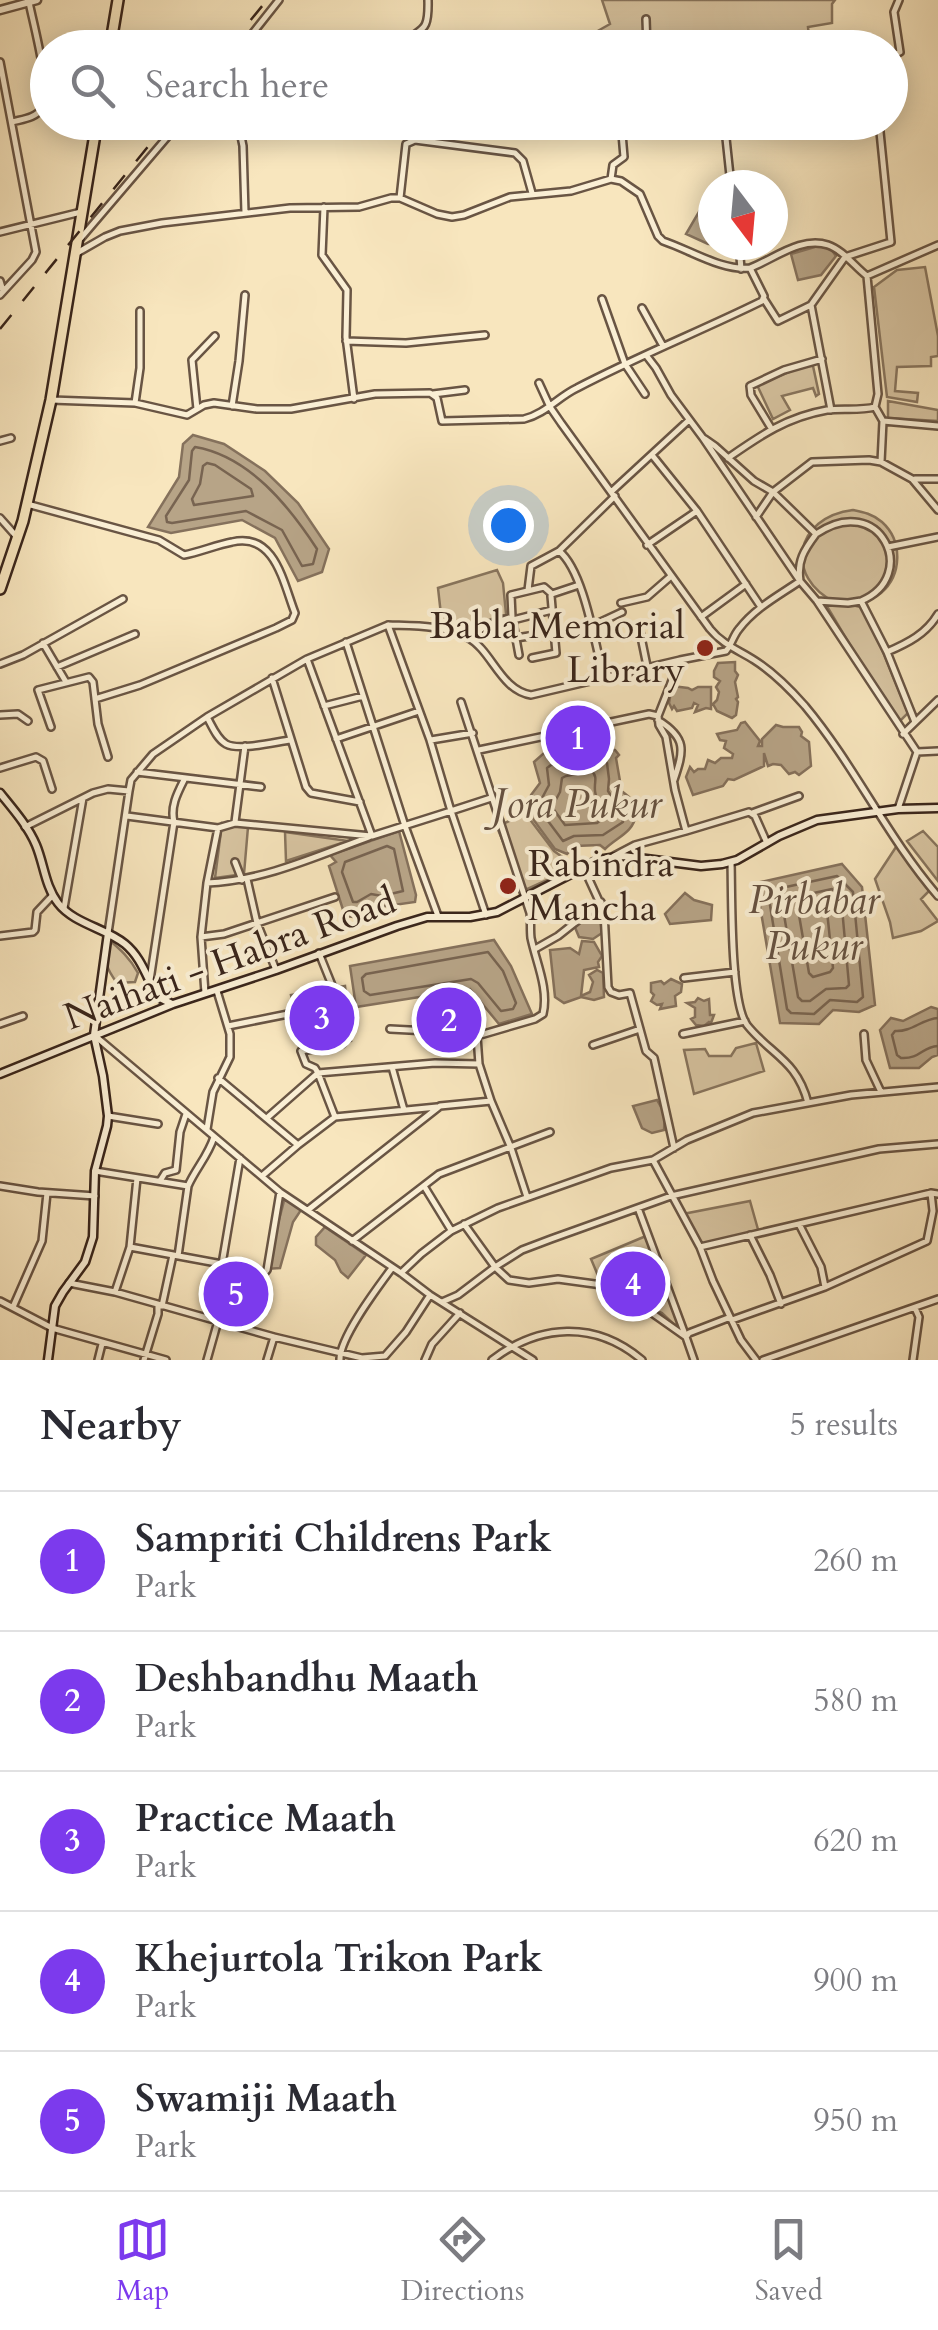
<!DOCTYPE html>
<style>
body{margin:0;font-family:Cardo,serif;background:#f7f7f7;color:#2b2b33}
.compass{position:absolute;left:698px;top:170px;width:90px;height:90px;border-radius:50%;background:#fff;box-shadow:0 5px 25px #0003;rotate:164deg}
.you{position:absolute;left:508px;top:525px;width:35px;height:35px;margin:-25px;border:8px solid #fff;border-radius:50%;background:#1a73e8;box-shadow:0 0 0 15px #1a73e833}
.badge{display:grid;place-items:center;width:65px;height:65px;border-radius:50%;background:#7c3aed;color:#fff;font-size:32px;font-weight:700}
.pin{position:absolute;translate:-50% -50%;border:5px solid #fff;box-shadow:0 2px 10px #0006}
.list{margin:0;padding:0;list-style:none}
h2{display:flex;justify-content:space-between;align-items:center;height:130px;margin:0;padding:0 40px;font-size:42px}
h2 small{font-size:32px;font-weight:400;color:#7c7c81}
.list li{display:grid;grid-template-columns:65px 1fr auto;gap:30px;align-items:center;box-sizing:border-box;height:140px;padding:0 40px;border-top:2px solid #e1e1e2}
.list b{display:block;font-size:38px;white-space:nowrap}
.list p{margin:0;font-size:32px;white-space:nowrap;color:#7c7c81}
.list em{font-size:32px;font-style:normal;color:#7c7c81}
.icon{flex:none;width:55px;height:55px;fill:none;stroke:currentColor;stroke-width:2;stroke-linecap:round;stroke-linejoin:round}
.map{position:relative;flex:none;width:938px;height:1360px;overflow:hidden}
.search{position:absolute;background:#fff;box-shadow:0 5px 25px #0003;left:30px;right:30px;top:30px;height:110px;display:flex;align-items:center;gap:25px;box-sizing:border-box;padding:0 35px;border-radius:55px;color:#7c7c81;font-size:38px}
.sheet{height:830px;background:#fff}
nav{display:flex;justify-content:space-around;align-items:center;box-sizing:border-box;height:140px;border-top:2px solid #e1e1e2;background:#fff;font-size:28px;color:#7c7c81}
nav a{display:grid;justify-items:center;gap:5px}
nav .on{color:#7c3aed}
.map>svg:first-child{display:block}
.green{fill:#d8c5a2;stroke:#88755e;stroke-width:2.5}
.water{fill:#b7a487;stroke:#85715c;stroke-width:2.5}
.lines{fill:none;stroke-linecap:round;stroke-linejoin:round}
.shore{stroke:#786451;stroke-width:2.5}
.minor-casing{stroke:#695544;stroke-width:10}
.tertiary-casing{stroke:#695544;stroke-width:11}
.secondary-casing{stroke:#39251b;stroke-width:11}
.trunk-casing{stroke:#39251b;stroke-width:14}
.minor{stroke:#faefd5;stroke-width:5}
.tertiary{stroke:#faefd5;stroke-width:6}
.secondary{stroke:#faefd5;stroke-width:6}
.trunk{stroke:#f8e6be;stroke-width:9}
.rail{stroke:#39251b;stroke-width:2.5;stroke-dasharray:18 18;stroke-linecap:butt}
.poi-dot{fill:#8f2418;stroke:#faefd5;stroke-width:4}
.labels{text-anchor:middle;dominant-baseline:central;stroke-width:8;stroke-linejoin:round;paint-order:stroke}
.poi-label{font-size:38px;fill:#39251b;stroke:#faefd5;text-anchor:end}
.street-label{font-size:38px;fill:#39251b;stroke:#faefd5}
.water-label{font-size:40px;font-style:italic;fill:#655141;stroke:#faefd5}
</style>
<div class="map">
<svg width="938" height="1360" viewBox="0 0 938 1360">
<rect width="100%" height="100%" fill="#f8e6be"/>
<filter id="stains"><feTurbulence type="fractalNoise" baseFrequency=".002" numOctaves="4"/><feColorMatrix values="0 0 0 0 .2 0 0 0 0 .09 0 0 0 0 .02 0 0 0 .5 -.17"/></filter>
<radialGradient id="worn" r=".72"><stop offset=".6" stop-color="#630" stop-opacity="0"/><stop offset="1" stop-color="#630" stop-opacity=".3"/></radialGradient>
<path class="green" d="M602 0H835L832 4V23L808 27 810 47H680L676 36 635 40V47H590L587 37 610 24Z
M925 267 938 336V356L931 357V366L897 367 895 391 918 393 917 402 887 397 874 287 897 270Z
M804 366H813L819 394 816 396 813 388 782 396 790 410 773 419 757 385Z
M888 401 938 410V421L888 418Z
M853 510C863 512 873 514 882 522 903 541 902 575 881 593 873 600 862 602 852 605L865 608 908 713 897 724 825 603H836C783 577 795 517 853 510Z
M497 570 503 583 506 614 477 624 463 634 442 624 438 588Z
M525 813 554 851 568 861 556 876 523 891 497 827Z
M222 823 248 827 244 874 215 878Z
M923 831 938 847V881L907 841Z
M285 832 348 841 286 861Z
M898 844 931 889 921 899 938 921 921 931 893 938 890 922 875 879Z
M108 939C120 949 130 958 138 973L135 982 117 983C103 964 106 962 108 939Z
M345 986 351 1041 302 1048 291 995Z
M433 1003H457L471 1007 479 1029H425L424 1015Z
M756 1043 764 1071 694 1094 684 1050 705 1049 709 1056H731L736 1048Z
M750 1201 759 1233 700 1247 683 1214Z
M646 1236 682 1332 662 1313 602 1285 591 1259Z
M218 1267 264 1278 253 1323 208 1310Z"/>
<path class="water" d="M700 210 713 211V244H708L686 234Z
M818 246 831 249 836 256 821 275 798 280 791 254Z
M193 435 224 444 265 471 298 503 329 549 322 572 298 581 275 538 242 520 171 533 148 527 179 477 183 444Z
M735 662V671L738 675 735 682 738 697 736 699 738 702 736 715 732 718 717 711 713 704 717 700 719 692 716 687 720 681 714 677V671L718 663Z
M672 686 688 688 692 690 698 687H711V709L706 708 695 712 698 705 694 703 692 708 677 711 674 706 672 709 669 703Z
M745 722 760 741 758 746H762V739L776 725 783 727H799L802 732 801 736 809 742 811 766 799 775 795 772 789 774 781 765 773 764 768 766 764 753V766L734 780 728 779 723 786 693 795 686 777 690 767 694 772 698 769H705L708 760 715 763 721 758H732L733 754 724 748 726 741 720 740 717 734 737 730 741 723Z
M602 738V750H615L619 755 616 758 620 781 617 788 619 793 623 792 629 797 626 805 631 808 632 814 636 815C633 833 617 837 605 849L600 845 575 846 567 854 555 849 527 811 531 795 540 783 534 762 544 753 551 751 553 756 576 753 594 740Z
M399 831 416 895 415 902 380 907 374 904 353 917 345 916 329 866 336 862 330 855Z
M842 864 862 887 875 1005 859 1012 833 1010 819 1024 780 1023 756 883Z
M685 893 694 900 712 905 711 920 670 924 665 914Z
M599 909 602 933 593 939 579 937 574 925Z
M494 940 511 966 532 1014 499 1024 470 989 356 1007 350 966Z
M582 941 594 942 602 956 598 962 599 967 584 970 581 996 590 992 593 982 589 975 597 970 603 973 604 997 594 1000 581 997 564 1003 555 997 550 950 570 948 579 954Z
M671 979 682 984 681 992 675 996 676 1006 660 1009 662 1004 657 1005 651 1001 654 995 651 992V983L661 981 664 984Z
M698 998 704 1001 709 999 710 1015H714L711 1023 709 1022 704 1026 696 1025 691 1019 695 1017V1008L687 1003 695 1002Z
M931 1007 938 1009V1055L932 1057 919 1068H890L880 1030 891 1018 903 1021Z
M657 1100 665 1114 664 1130 652 1133 642 1128 633 1106Z
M294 1199 303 1207 293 1222 280 1268 266 1269 284 1201Z
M325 1227 366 1255 348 1278 341 1272 335 1260 316 1245V1237Z"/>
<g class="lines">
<path class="shore" d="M195 447C249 456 289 506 317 549L313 564 302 566 282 530 246 511 172 523 167 522 166 516 189 480 192 451Z
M207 463 215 465 251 489 253 496 194 505 192 499 200 484 203 466Z
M593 755 607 763 609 779 608 791 616 803 623 822 603 835 574 836 563 841 539 809 541 800 549 785 547 768 551 765 578 762Z
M592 771C598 778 594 781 595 791 596 801 604 807 605 817L597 823 565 825 552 807 560 792 562 778 566 776Z
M387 846 394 849 403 891 382 896 371 894 357 902H353L342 872 345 862Z
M837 876 853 892 863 997 857 1002 830 1000 814 1014 791 1013 787 1009 768 893 772 890Z
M832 889 841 897 849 985 846 988 826 989 810 1001H802L798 997 782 903 786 899Z
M822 907 827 911 833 968 830 972 813 977 809 973 799 915 803 911Z
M488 952 503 971 516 1003 513 1009 501 1011 478 983 471 979 370 995 364 991 362 978 366 974Z
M938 1018C922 1019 912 1032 895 1031L892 1035 897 1055 901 1058C921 1059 921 1047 938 1046"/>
<g class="minor-casing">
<path id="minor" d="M646 19 647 48
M64 48 91 45 104 48
M241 48 279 0
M400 48C419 24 429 39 428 0
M890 56 900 52 894 12 899 0
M0 62 36 252 32 260 0 295
M12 122C23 119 36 118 42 108 52 91 33 23 29 2
M238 122 243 146 245 213
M406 122 411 140
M611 179 613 165 624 157 621 122
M731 185 725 129 781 125
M400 198 406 144 415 140 515 153 523 161 532 193
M324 207 322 255 347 290 346 337 354 399
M0 232 81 212
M81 238 180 122
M739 245 741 269
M77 253 105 237 120 231 162 223 290 208 359 207 391 198H400L437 214 452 217 464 215 510 197 571 191 611 179 621 181 640 194 658 236 663 241C690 250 722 271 750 268 774 259 801 236 828 245 843 250 855 267 867 276
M867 276 938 245
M0 281 3 291
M602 299 625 364 645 394
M764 299 778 321 811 305
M642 308 663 346
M346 341 406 343 485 335
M646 355 656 368 671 395 703 438 800 581 817 601 917 752 898 809
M539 383 550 407 561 423 710 629C722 644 738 650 754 660 773 672 790 689 805 706 855 766 887 837 938 896
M433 394 465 390
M51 400 135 403 187 415 204 405 214 403 257 409H291L375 394 430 393 437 398 442 421 524 419C545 414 558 397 577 388 638 356 701 331 762 301L764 296 750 268
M135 403 140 368V311
M232 406 239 361 245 295
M875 407 883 421 938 426
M197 409 192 360 215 336
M831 410 811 305 845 257 891 242 879 122
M771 428 751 395 750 386 784 370 822 359
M705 439 715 446 754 481 773 492 756 517
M0 441 11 438
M652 455 697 511 761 607
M728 458C761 435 787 417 827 410 843 408 859 411 875 407L878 394 867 276
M881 462 883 421
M915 479H938
M611 492 689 420
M27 504 159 540 184 555C200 552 216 545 232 542 275 532 283 582 295 613L292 620 276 628 140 685 95 699
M0 518 16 536
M816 534C880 490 921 576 861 601
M647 545 697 511
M888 547 938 537
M560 550 615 496
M528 590 531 566 559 551C584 571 595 645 604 678
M817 601 848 603 861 601 887 652 915 722
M621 603 647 597 670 577
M701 617 746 584
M513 620 552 610
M388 625 430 740 451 811 372 836 307 659Z
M388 625C415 626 442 625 467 637 492 650 500 690 531 695L680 660
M590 627 622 612
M639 627 647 666
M471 637 485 626 512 617
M516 638 555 632
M346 642 405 826 438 916
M43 643 66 682
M887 652C908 643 926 634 938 614
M519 655 512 617 511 595 544 587 552 594 579 585
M532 658 556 653 551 596
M0 664 23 655 123 599
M57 667 135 634
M272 678 306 787 311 793 360 802
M461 702 530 913C531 921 530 930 531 938 536 962 549 989 543 1014L535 1019 477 1036 479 1064 491 1101
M324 706 363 696
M0 715 18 714 28 721
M207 717C212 726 217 739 226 744 239 751 275 742 290 740
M658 720C687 738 684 750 674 780
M51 727 38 690 89 677 93 682 98 724 108 757
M903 734 938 700
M336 739 419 711
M431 740 473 733
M479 750 649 714 658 716
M917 752 938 751
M0 768 36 757 43 761 52 789
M137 772 261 787
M752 813 799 796
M127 816 218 828 235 823 371 836
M235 822 245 746
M25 827 93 793 108 789 129 791
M767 843 755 816 749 812 686 831 675 790 666 737 659 725 658 716 680 660 726 651C732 644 733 636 739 629 755 608 778 596 800 581 797 561 804 550 816 534L773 492 812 462 869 460 881 462 912 479 938 510
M614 856 635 845 686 831
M235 862 242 880
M731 862C732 895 730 1002 747 1025 771 1055 797 1060 808 1103
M586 865 587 875 604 912 608 987 611 992 619 995 630 993 646 1051 654 1058 674 1148
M247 879 257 923 276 970
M207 883C263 881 317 856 369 837
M64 908 83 798
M486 915 451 811 491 798
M108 933 129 791 131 780 153 754 207 717 307 659
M0 936 33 932 35 930 37 912 53 895
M201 937 224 934 335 897
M535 949 558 936 601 902
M684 978 735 972
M150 980 174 822C170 806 178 792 185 778
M205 993 201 937 207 883 218 828
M0 1024 23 1016
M228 1026 288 1014
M390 1029 467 1033 477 1036
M683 1034 745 1021
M864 1034 866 1060 881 1092
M94 1035 280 1192 401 1273 430 1295 533 1360
M593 1045 640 1029
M392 1067 404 1110
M218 1078 298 1145
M108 1116 158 1124
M268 1117 318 1073 315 1068 306 1064 301 1051 342 1044 348 1036 346 1020 319 953
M335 1117 318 1073 435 1063 479 1064
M207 1129 213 1092 230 1057V1034L217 991
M653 1160 700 1247 713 1281 741 1340 756 1360
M95 1171 188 1186C196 1168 208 1156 214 1137
M262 1176 298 1145 335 1117 437 1107
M160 1181 165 1173 176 1170 180 1132 186 1114
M0 1186 38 1192 95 1196
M424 1186 451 1230
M638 1208 686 1337 689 1333 728 1318 732 1320 825 1287
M308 1210 440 1106 491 1101 511 1148 527 1197
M799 1224 821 1267 825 1287 927 1241 933 1211 931 1193
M750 1235 770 1275 781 1304
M352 1241 439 1174 550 1132
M130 1247 137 1178
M700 1247 931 1193 938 1194
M178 1256 188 1186
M401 1273 421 1254 451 1231 498 1208 611 1168 653 1160 687 1140 753 1113 851 1095 938 1087
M69 1283 115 1292 274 1337 267 1360
M115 1292 130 1247 222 1264 253 1275H263L267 1270 280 1192
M0 1301 52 1328 166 1360
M442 1302 458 1295 495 1267 464 1224
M162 1306 173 1255
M13 1307 42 1241 47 1193
M207 1318 222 1264 240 1158
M274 1337 362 1358 385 1356 406 1332 430 1295
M98 1360 102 1344
M144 1360 158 1314V1304
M207 1360 218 1321
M340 1360C339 1338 378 1287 392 1268
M425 1360 432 1344 460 1313
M492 1360C539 1324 595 1320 642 1360
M694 1360 686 1337 625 1294 602 1285 558 1279 529 1283 509 1280 495 1267 522 1250 551 1239 671 1196 879 1149 938 1144
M763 1360 938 1299
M913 1360 919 1317 915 1308"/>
</g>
<g class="tertiary-casing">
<path id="tertiary" d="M0 10 37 0"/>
</g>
<g class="secondary-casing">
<path id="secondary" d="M0 793C13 809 28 826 36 845 44 864 45 886 58 903 74 924 106 928 125 944 142 958 147 979 158 997L172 1004
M0 1074 173 1004 276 970 397 926 427 917H470L497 912 598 860 623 856 701 866 722 864 737 860 779 836 817 820 898 809 938 808
M48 1360 55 1306 63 1292 85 1262 93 1237 95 1171 107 1126 108 1116 103 1076 94 1035 108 933"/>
</g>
<g class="trunk-casing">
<path id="trunk" d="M110 48 118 0
M0 589 23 521 51 400 97 122"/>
</g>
<use href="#minor" class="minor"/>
<use href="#tertiary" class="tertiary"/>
<use href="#secondary" class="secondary"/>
<use href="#trunk" class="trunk"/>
<path class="rail" d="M228 48 267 0
M0 329 168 122"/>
</g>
<g class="poi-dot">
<circle cx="705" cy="648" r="10"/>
<circle cx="508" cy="886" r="10"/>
</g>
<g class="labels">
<g class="poi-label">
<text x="685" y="626">Babla Memorial<tspan x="685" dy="44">Library</tspan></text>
<text x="528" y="864" text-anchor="start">Rabindra<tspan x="528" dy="44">Mancha</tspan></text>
</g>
<g class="street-label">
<text transform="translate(230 959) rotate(-20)">Naihati - Habra Road</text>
</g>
<g class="water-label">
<text x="577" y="804">Jora Pukur</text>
<text x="814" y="900">Pirbabar<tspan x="814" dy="46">Pukur</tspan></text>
</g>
</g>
<rect width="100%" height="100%" filter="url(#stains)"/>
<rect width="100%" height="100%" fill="url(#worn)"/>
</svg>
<svg class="compass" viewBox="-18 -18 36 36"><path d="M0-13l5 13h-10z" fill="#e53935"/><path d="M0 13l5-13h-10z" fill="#7c7c81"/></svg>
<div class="you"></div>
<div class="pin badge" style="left:578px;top:738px">1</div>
<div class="pin badge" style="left:449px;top:1020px">2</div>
<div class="pin badge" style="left:322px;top:1018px">3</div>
<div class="pin badge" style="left:633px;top:1284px">4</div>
<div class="pin badge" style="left:236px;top:1294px">5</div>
<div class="search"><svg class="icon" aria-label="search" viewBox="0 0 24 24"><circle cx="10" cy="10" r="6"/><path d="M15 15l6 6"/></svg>Search here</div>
</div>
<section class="sheet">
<h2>Nearby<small>5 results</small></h2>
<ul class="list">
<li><span class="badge">1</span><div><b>Sampriti Childrens Park</b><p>Park</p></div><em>260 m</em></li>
<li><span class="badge">2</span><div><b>Deshbandhu Maath</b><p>Park</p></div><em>580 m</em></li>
<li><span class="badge">3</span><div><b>Practice Maath</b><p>Park</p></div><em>620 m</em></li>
<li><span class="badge">4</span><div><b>Khejurtola Trikon Park</b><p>Park</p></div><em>900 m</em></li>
<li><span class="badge">5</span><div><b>Swamiji Maath</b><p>Park</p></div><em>950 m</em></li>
</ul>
</section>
<nav>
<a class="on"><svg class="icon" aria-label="map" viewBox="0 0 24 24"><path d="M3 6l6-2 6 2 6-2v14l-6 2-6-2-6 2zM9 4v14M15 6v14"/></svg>Map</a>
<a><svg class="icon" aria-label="directions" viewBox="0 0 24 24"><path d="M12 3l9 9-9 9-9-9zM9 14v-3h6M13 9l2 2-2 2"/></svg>Directions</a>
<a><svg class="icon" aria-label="saved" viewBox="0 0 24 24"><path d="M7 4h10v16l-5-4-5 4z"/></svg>Saved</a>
</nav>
